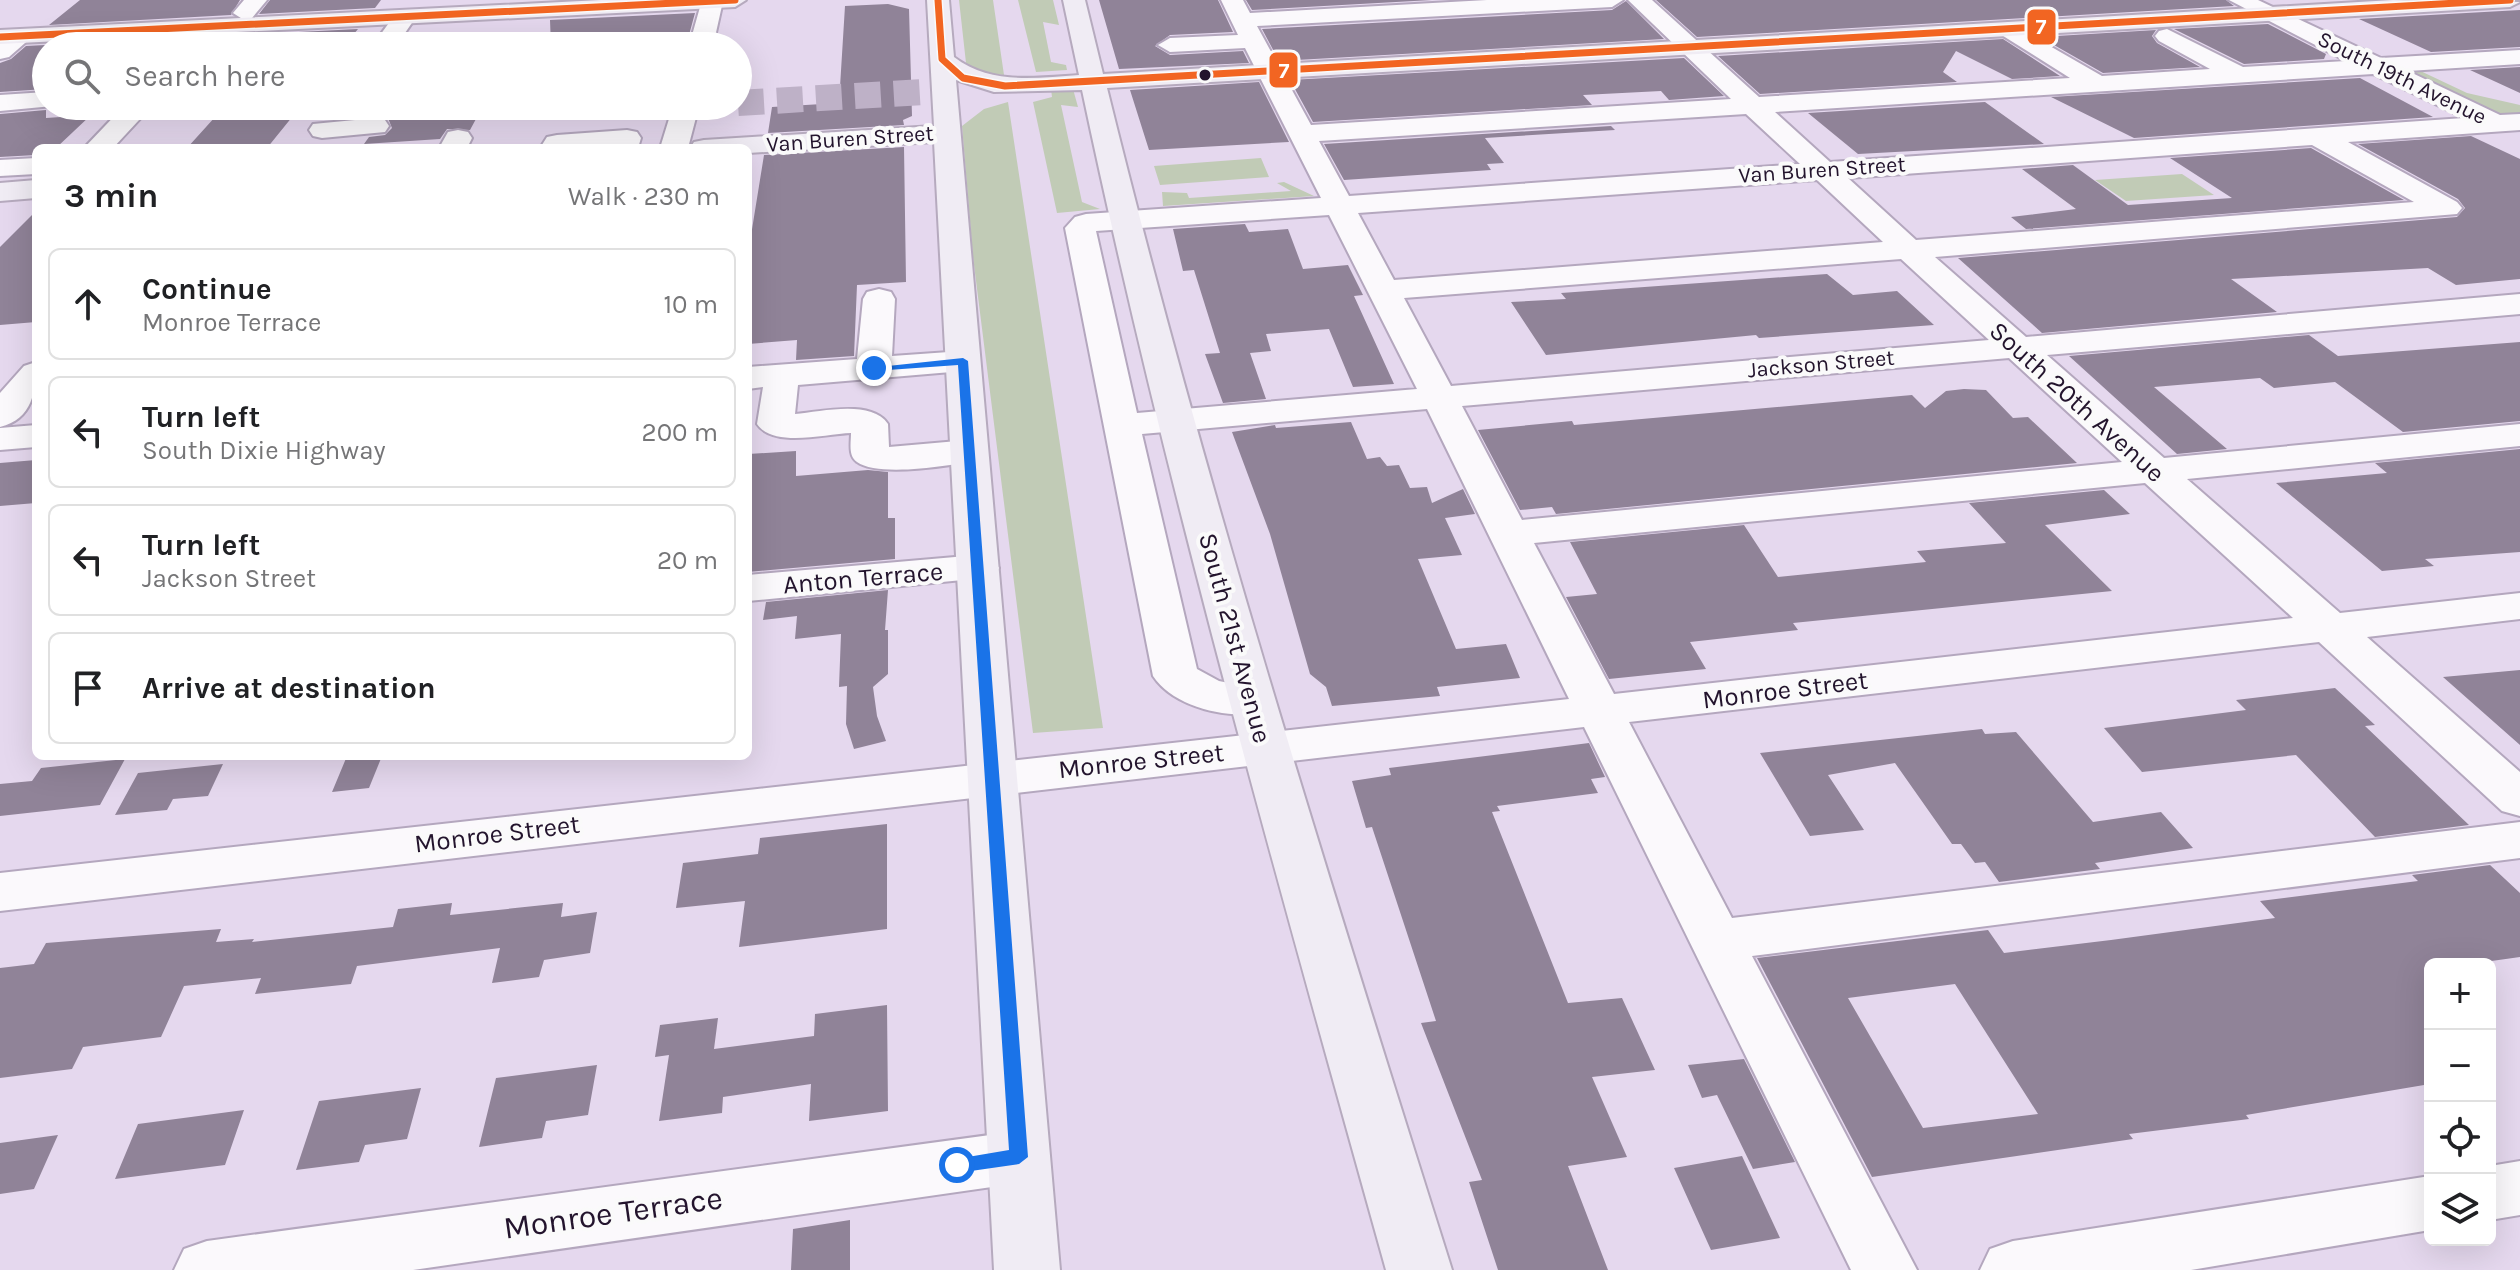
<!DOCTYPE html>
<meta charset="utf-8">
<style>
body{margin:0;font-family:Karla,sans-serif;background:#f2f2f2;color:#202124}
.controls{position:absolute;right:24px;bottom:24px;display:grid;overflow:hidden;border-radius:12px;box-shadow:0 8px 32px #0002}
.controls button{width:72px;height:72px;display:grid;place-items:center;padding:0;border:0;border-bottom:2px solid #e0e0e0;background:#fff;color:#202124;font:40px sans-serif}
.stop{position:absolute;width:24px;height:24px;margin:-18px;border:6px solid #1a73e8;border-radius:50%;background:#fff}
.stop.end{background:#1a73e8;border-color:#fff;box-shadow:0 2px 8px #0008}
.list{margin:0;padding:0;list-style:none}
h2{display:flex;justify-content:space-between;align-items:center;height:104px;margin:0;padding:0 32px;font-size:34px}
h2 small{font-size:26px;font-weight:400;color:#757577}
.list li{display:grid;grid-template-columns:52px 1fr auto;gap:24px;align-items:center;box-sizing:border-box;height:112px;margin:0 16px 16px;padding:0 16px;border:2px solid #e0e0e0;border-radius:12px}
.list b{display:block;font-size:30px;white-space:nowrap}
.list p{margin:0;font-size:26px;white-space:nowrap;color:#757577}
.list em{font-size:26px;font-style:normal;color:#757577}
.icon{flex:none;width:44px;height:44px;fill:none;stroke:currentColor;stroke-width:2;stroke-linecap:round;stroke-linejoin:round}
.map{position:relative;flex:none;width:2520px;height:1270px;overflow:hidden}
.search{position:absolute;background:#fff;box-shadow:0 8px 32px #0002;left:32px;top:32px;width:720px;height:88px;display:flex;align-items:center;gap:20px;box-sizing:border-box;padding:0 28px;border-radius:44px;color:#757577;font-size:30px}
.panel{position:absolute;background:#fff;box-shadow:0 8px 32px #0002;left:32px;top:144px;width:720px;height:616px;border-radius:12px}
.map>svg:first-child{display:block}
.green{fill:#c1cbb6}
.building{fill:#908398;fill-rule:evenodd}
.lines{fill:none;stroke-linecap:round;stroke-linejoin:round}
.minor-tunnel{stroke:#beb1c7;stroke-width:26;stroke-dasharray:26 13;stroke-linecap:butt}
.minor-casing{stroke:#b4a7be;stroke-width:4}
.major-casing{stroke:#b6aabe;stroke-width:4}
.minor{fill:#fbf9fc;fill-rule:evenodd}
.major{fill:#f0ecf4;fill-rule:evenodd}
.bus-1-casing{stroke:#fafafa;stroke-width:10}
.bus-1{stroke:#f26522;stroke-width:7}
.route{fill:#1a73e8}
.bus-dot{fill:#23142d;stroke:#fafafa;stroke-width:3}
.labels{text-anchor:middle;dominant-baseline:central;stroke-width:8;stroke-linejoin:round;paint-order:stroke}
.far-street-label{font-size:22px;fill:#23142d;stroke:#fafafa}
.street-label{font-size:26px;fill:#23142d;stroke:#fafafa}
.near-street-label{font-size:32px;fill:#23142d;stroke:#fafafa}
.line-badge{stroke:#fafafa;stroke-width:3}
.badge-label{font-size:22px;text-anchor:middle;font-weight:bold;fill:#fff}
</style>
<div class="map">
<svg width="2520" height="1270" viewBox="0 0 2520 1270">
<rect width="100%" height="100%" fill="#e5d8ee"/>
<path class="green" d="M959 0H993L1004 75 967 72Z
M1018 0H1053L1059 25 1043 22 1051 62 1066 65 1067 70 1036 72Z
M2412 67 2467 93 2520 105V113L2497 115 2400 68Z
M1051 89H1073L1078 107 1061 105 1082 202 1100 209 1057 213 1033 102 1052 97Z
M1008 102 1103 728 1033 733 973 257 962 126 984 109Z
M1261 158 1269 177 1160 185 1154 166Z
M2182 174 2214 195 2126 201 2095 180Z
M1284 182 1314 196 1163 206 1162 192 1187 193 1189 198 1291 191 1277 183Z"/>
<path class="building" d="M80 0H240L231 15 49 25Z
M270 0H381L375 8 259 14Z
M1099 0H1218L1233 32 1170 35 1155 46 1170 55 1243 51 1249 63 1119 69Z
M1246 0H1432L1252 10Z
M1656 0H2226L2234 6 1697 37Z
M1626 1 1664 39 1279 61 1262 29 1612 10Z
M888 4 909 9 912 116 903 120 904 125 768 133 772 107 839 103 845 6Z
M2520 10V47L2431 52 2359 19Z
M695 13 686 46H551L550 20Z
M2268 24 2326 54 2324 59 2244 64 2174 29Z
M358 29 344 46H46V89L0 92V63L11 59 26 46Z
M2156 30 2152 36 2157 43 2200 67 2103 73 2040 37Z
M2003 39 2060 76 2012 79 1956 51 1943 72 1957 82 1760 94 1718 56Z
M1684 58 1724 96 1669 100 1661 91 1583 95 1592 105 1313 122 1290 80Z
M2520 67V93L2470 70Z
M2360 78 2433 117 2134 138 2051 97Z
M1259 82 1289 142 1149 150 1130 90Z
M1985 102 2044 144 1858 154 1808 113Z
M225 106H301L267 148H187Z
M389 106H483L470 130 447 129 440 139 364 144 369 137 385 135 392 128 388 118 382 116Z
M46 110V118L91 115 56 148H36V155L0 157V114Z
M1611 126 1615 130 1485 138 1504 163 1487 164 1491 170 1344 180 1324 144Z
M2471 136 2520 159V279L2456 285 2428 268 2231 279 2277 312 2042 333 1958 258 2457 217 2465 208 2458 199 2358 144Z
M904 147 906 282 857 285 854 356 796 360 797 340 748 344V254L764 155Z
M2311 148 2404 200 2026 229 2011 217 2076 209 2022 169 2073 165 2128 205 2232 198 2170 158Z
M36 211V322L0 325V247Z
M1245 224 1249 232 1288 229 1303 269 1348 265 1363 295 1354 296 1394 384 1353 387 1329 329 1266 334 1271 351 1250 353 1266 399 1223 403 1205 354 1220 353 1194 270 1183 271 1173 229Z
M1827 274 1853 295 1897 291 1934 325 1759 338 1756 335 1546 355 1511 302 1566 299 1561 293Z
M2309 335 2338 356 2520 342V421L2403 432 2335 382 2274 388 2260 378 2154 387 2227 449 2177 454 2069 356Z
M1964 389 1986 390 2013 418 2028 417 2077 463 1556 514 1552 507 1520 510 1478 430 1572 421 1574 425 1912 395 1925 408 1946 391Z
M1351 422 1367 459 1380 457 1387 466 1399 465 1410 488 1427 487 1432 503 1463 489 1475 514 1445 518 1462 555 1418 559 1456 649 1506 644 1520 678 1437 687 1440 696 1332 706 1326 687 1310 674 1270 534 1232 432 1275 425 1276 428Z
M2520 449V552L2425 559 2434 566 2382 571 2276 483 2387 473 2375 463Z
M796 451V476L868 470 888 472V518H895V559L748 572V454Z
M36 460V503L0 506V463Z
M2104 490 2130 514 2045 525 2112 591 1793 623 1798 630 1690 642 1706 669 1609 679 1566 597 1597 594 1570 542 1744 525 1778 577 1926 562 1917 551 2006 543 1969 503Z
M888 590 885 630H888V674L873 687 877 716 886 741 854 749 846 724 847 686 839 687 841 634 795 639 797 616 763 620 766 602Z
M2520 670V745L2443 677Z
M2335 688 2375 725 2365 726 2469 825 2375 837 2296 755 2142 772 2104 728 2246 710 2236 700Z
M1982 729 1985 734 2016 732 2093 822 2161 812 2193 848 2095 863 2100 869 1999 882 1985 862 1975 863 1961 844H1952L1895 763 1828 775 1864 830 1810 836 1760 753Z
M1589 743 1605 777 1591 779 1598 793 1497 806 1500 811 1492 812 1568 1003 1622 998 1655 1070 1592 1077 1627 1157 1568 1166 1608 1270H1498L1469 1182 1482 1180 1421 1023 1436 1021 1372 827 1366 828 1352 781 1391 775 1389 768Z
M347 756H382L369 788 332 792Z
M125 759 100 805 0 816V784L32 781 41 768Z
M223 764 208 796 173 799 167 810 115 815 138 773Z
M887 824V929L739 947 745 901 676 908 683 863 758 854 760 838Z
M2490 865 2520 893V957L2470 964H2430V1084L2246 1115 2249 1119 2129 1134 2133 1139 1872 1177 1757 958 1988 930 2004 953 2111 940 2275 918 2260 901 2418 881 2412 875ZM1955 984 2038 1114 1923 1128 1848 998Z
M452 903 450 915 563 903 561 917 597 912 590 953 544 960 539 977 492 983 500 948 357 966 351 984 255 994 261 978 184 986 161 1037 83 1047 72 1069 0 1078V968L34 964 46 943 221 929 216 942 254 939 252 942 393 927 398 909Z
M887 1005 888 1111 809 1121 811 1084 723 1097 722 1113 659 1121 669 1055 655 1057 660 1025 718 1018 714 1049 814 1036 815 1014Z
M1744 1059 1795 1162 1753 1169 1717 1095 1702 1098 1688 1065Z
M597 1065 588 1115 546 1121 542 1138 479 1147 496 1078Z
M421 1088 407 1139 365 1145 359 1162 296 1170 319 1101Z
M244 1110 225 1165 115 1179 138 1124Z
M58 1135 34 1189 0 1194V1143Z
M1742 1156 1780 1238 1711 1250 1674 1168Z
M850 1220V1270H791L793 1229Z"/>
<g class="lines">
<path class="minor-tunnel" d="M738 103 939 91"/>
<g class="minor-casing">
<path id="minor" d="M244 0H267L252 18 244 20 233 13Z
M702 0 723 1 713 46H689Z
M1221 0H1243L1250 13 1487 0H1623L1612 7 1257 26 1311 125 1731 99 1628 0H1652L1759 97 2070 78 2000 34 1996 29 2008 22 2102 76 2210 69 2159 41 2155 36 2159 31 2167 29 2243 67 2346 61 2229 0H2258L2381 58 2520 50V64L2408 71 2500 115 2520 114V130L2348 142 2457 202 2462 208 2457 214 1935 257 2026 337 2520 294V314L2047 355 2164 458 2520 424V446L2187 479 2340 613 2520 593V619L2367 637 2520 772V816L2502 811 2319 642 1629 722 1732 918 2520 822V858L1752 956 1917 1270H1851L1584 727 0 911V873L1569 699 1427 409 1142 434 1197 669 1219 681 1267 691 1274 701 1267 711C1232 721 1174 708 1153 676L1065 228 1075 217 1086 214 1321 198 1245 48 1170 52 1158 45 1170 38 1238 35ZM2373 74 2464 118 1830 162 1775 112ZM1746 114 1800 164 1349 196 1319 141ZM2312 145 2414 202 1916 240 1848 178ZM1817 180 1883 242 1394 280 1358 213ZM1329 215 1417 389 1137 413 1096 231ZM1901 259 1989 340 1451 386 1404 298ZM2009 358 2122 462 1522 520 1462 406ZM2145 483 2293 618 1614 694 1534 543Z
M405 10 416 17 396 46H372L397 12Z
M21 29 33 36 9 57 0 59V41Z
M46 92V106H53L0 111V95Z
M124 106H152L113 148H84Z
M673 106H699L688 148H660Z
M376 118 385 120 389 126 385 132 322 138 313 136 309 130 313 124Z
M458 130 468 132 472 138 467 148H439L448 132Z
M627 130 637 132 641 138 638 148H540L547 137 557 135Z
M36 158V174L0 176V160Z
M879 289 891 292 895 299 892 356 963 351 975 354 980 361 975 368 963 371 798 385 795 414C821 412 871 399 888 424L889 447 969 440 982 443 988 451 982 459C956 465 879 478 857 462 848 456 851 443 851 433 825 434 773 448 757 424L763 387 748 389V367L857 359 863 299 867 292Z
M36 362C36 391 33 419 0 427V393L24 366Z
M36 425V447L0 450V428Z
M978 555 993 559 999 568 993 577 748 601V575Z
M1019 1131 1041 1139 1050 1157 1041 1175 1019 1183 413 1270H174L184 1249 207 1241Z
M2520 1161V1215L2490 1220V1166Z
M2430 1176V1230L2191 1270H1980L1990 1249 2013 1241Z"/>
</g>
<g class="major-casing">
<path id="major" d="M601 0H746L735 7 0 44V30Z
M927 0H949L954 57C991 85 1035 78 1079 75L1063 0H1085L1103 74 2393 0 2520 2 2510 7 1107 88C1205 487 1329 879 1452 1270H1386C1277 879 1166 488 1082 90L994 92 956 80 1060 1270H994L934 142 748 153V148H690L694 142 704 140 934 126Z
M36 180V198L0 201V183Z"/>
</g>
<use href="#minor" class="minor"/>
<use href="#major" class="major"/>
<g class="bus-1-casing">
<path id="bus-1" d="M938 0 942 59 963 78 1005 86 2510 0
M0 37 735 0"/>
</g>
<use href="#bus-1" class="bus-1"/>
</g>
<path class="route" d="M963 358 968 361 1028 1157 1019 1164 957 1173 950 1171V1160L1009 1150 958 365 874 371 869 368Z"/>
<circle class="bus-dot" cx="1205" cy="75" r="7"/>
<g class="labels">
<g class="far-street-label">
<text transform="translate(2402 78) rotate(26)">South 19th Avenue</text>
<text transform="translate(850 139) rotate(-4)">Van Buren Street</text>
<text transform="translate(1822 170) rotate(-4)">Van Buren Street</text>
<text transform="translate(1821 364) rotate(-5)">Jackson Street</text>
</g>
<g class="street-label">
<text transform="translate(2077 402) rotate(42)">South 20th Avenue</text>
<text transform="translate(863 578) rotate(-5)">Anton Terrace</text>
<text transform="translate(1235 638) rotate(75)">South 21st Avenue</text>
<text transform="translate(1785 690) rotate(-7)">Monroe Street</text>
<text transform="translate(1141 761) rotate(-6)">Monroe Street</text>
<text transform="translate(497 834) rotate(-7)">Monroe Street</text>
</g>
<g class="near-street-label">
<text transform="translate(613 1213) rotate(-8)">Monroe Terrace</text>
</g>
</g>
<g class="line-badge">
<rect x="2026" y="8" width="31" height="38" rx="8" fill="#f26522"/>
<rect x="1268" y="51" width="31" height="38" rx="8" fill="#f26522"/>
</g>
<g class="badge-label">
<text x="2041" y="34">7</text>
<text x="1284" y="78">7</text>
</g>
</svg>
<div class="controls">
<button>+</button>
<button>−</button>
<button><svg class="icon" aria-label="locate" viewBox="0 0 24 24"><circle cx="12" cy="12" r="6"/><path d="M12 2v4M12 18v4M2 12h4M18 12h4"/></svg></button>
<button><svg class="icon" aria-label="layers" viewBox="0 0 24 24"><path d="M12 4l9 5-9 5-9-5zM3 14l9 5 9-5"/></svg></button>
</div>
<div class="stop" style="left:957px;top:1165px"></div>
<div class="stop end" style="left:874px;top:368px"></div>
<div class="search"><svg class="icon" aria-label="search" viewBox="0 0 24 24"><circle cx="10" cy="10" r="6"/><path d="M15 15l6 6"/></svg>Search here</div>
<section class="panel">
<h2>3 min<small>Walk · 230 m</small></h2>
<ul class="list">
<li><svg class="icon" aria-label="ahead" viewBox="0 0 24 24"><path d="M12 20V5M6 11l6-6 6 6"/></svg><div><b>Continue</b><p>Monroe Terrace</p></div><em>10 m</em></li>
<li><svg class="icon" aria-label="left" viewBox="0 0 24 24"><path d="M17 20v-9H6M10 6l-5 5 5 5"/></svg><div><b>Turn left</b><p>South Dixie Highway</p></div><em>200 m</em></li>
<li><svg class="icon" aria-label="left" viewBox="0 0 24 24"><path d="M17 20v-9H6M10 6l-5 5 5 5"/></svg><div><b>Turn left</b><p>Jackson Street</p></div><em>20 m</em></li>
<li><svg class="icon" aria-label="arrive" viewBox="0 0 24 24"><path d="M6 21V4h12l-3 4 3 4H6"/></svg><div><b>Arrive at destination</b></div></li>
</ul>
</section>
</div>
